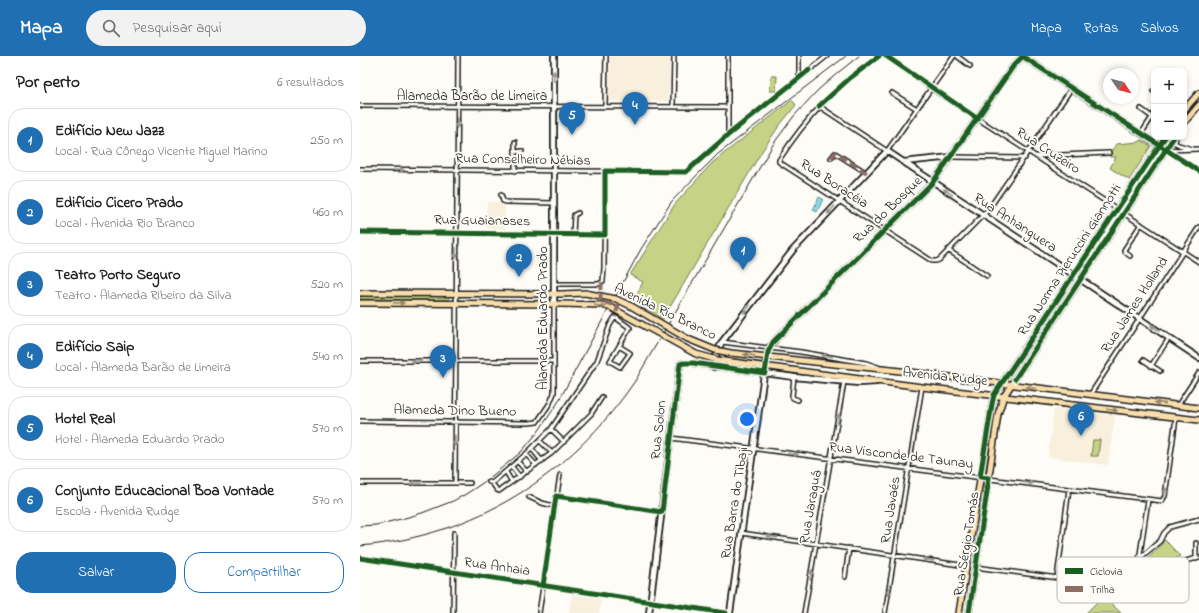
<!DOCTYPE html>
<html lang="pt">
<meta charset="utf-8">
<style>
body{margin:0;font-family:"Indie Flower",sans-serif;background:#f2f2f2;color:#202124}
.controls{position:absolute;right:12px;top:12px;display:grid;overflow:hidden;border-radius:8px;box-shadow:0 2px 6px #0003}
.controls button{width:36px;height:36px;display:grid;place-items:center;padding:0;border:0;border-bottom:1px solid #e0e0e0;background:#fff;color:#202124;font:20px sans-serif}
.compass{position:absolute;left:743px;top:12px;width:36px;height:36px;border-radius:50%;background:#fff;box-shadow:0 2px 6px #0003;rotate:125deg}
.you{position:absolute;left:387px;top:363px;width:14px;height:14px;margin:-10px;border:3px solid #fff;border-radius:50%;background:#1a73e8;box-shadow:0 0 0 6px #1a73e833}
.badge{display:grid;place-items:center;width:26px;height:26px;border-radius:50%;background:#1f6fb2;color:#fff;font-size:13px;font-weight:700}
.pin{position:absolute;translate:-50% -33px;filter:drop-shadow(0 1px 2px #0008)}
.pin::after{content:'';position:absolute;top:21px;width:14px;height:12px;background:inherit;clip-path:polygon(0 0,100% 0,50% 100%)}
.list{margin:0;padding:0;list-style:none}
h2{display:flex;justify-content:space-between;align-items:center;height:52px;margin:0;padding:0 16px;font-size:17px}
h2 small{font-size:13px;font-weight:400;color:#757577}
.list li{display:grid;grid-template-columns:26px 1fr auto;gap:12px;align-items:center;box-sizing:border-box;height:64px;margin:0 8px 8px;padding:0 8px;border:1px solid #e0e0e0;border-radius:16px}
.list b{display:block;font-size:15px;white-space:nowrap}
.list p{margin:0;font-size:13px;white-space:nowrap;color:#757577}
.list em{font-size:13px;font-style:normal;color:#757577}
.actions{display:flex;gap:8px;padding:12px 16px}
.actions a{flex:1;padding:9px 0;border:1px solid #1f6fb2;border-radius:16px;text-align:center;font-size:14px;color:#1f6fb2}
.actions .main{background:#1f6fb2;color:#fff}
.icon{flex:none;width:22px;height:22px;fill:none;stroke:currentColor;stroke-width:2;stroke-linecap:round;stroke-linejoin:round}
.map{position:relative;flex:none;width:839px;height:557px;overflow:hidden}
header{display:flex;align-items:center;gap:24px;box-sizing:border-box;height:56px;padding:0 20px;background:#1f6fb2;color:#fff}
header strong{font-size:19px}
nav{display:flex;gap:22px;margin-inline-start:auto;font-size:14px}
.search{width:280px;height:36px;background:#f2f2f2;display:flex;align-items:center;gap:10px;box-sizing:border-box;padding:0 14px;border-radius:22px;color:#757577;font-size:15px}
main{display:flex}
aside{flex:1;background:#fff}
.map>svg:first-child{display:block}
.built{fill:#f8efdd}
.green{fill:#c6d386;stroke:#717851}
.water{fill:#8bdbe6;stroke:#5f8f95}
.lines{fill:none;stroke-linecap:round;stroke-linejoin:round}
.street-casing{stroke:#1c1c1c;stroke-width:6}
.secondary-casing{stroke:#1c1c1c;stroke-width:8}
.primary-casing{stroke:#1c1c1c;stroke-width:8}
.street{stroke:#fdfcf7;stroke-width:3}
.secondary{stroke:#fdfcf7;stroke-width:4.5}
.primary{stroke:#f9deab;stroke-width:5}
.rail{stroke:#1c1c1c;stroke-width:1}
.primary-bridge-casing{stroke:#1c1c1c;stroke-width:8;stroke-linecap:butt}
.primary-bridge{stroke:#f9deab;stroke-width:5}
.quiet{stroke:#8d6e63;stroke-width:4;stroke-dasharray:8 4;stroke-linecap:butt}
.cycleway-casing{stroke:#fdfcf7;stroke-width:8}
.cycleway{stroke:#1b5e20;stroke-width:5}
.oneway{fill:#989794}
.oneway2{fill:#96876b}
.labels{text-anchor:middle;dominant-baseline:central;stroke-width:4;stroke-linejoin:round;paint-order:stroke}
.street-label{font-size:14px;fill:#1c1c1c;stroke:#fdfcf7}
.key{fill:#fdfcf7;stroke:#bab9b5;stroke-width:1}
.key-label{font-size:11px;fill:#1c1c1c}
</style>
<header>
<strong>Mapa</strong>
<div class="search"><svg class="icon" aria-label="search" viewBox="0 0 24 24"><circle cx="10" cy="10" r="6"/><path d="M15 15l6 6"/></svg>Pesquisar aqui</div>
<nav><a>Mapa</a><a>Rotas</a><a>Salvos</a></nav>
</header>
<main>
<aside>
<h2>Por perto<small>6 resultados</small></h2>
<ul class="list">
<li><span class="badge">1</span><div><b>Edifício New Jazz</b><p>Local · Rua Cônego Vicente Miguel Marino</p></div><em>250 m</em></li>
<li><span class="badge">2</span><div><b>Edifício Cicero Prado</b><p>Local · Avenida Rio Branco</p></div><em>460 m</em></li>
<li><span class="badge">3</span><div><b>Teatro Porto Seguro</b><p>Teatro · Alameda Ribeiro da Silva</p></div><em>520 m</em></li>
<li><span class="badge">4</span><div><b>Edifício Saip</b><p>Local · Alameda Barão de Limeira</p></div><em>540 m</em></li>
<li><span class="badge">5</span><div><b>Hotel Real</b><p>Hotel · Alameda Eduardo Prado</p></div><em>570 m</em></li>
<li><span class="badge">6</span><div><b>Conjunto Educacional Boa Vontade</b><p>Escola · Avenida Rudge</p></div><em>570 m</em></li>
</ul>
<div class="actions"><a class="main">Salvar</a><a>Compartilhar</a></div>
</aside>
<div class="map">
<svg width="839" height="557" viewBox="0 0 839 557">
<rect width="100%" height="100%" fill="#fdfcf7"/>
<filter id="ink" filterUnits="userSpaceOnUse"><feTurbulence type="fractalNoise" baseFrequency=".025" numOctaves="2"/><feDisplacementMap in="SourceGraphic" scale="8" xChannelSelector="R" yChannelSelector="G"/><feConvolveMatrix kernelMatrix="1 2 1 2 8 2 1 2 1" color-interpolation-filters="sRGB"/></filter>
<g filter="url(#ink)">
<path class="built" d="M250 0H310L309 45H249Z
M127 146 145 147V173L126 172Z
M694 353 755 359 748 409 688 401Z
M212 538 241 543 239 557H209Z"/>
<path class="green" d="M411 20H417L416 35H410Z
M432 44 436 49 419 70 402 95 303 263 273 245 283 226 270 219 315 148 352 107Z
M781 84 791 90 769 124 750 112 756 101H750L751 94 753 93 756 88 779 86Z
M0 239 89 240V244L0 243Z
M733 384H740L738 400H731Z
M805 484 820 500 811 505 783 526C781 504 792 500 805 484Z
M743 540 761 557H726Z"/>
<path class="water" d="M459 141 463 143 457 156 453 154Z"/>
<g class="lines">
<g class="street-casing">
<path id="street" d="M439 0V23
M519 0C478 28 445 63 419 104V106L572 205H576L579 204 628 154 711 33
M526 0 578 37 839 206
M597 0 610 10
M793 35 794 36
M532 37 557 53
M0 50 368 51
M459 50 527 95 594 0
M245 51 246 0
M313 51 314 0
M781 53 792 61
M781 78 794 58
M368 79V0
M816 81 815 87 819 89 832 93
M806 94 839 115
M806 94 839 93
M155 96V86
M677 100 749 97
M591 101 665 102
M471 102 475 97 507 117
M0 113 326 116 368 79 467 0
M155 115V96L162 95
M141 139 143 145 146 146 194 147
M0 176 245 179
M213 178 214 159 218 157
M588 194 627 220
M770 200 765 196 764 194 781 168
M194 228H239L243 225 244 212 245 115
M362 286 441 296 506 307 518 311
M783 304 800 315
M0 305H194
M791 310 809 282
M434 321 432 340 433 342 438 344
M730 339 839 171
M818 349 839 317
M0 365 169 367 177 366 190 347 194 337V248
M191 373 204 386
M311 382 802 445 805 440 816 362
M180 385 192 397
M172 393 182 405
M166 398 176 409
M158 406 167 416
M152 411 160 421
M146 416 152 426
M129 426 132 427 166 398 191 373 237 305 250 269 255 261 270 272 250 305 260 311 270 297 259 290
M0 427H110
M95 427 98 0
M132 427 137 434 139 435 192 397 231 358 242 341
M196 440 302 456
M169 441 182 447 194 450
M381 477 607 510
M0 502 366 557
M780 502 800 485 804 477 810 471 839 463
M836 503V487
M615 511 782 533C789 531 793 526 799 522 811 512 822 504 839 502
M485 521 489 492
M697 522 709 433
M775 532 788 444
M93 557 94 477
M179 557 200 419
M444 557 484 326
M525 557 562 331"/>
</g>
<g class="secondary-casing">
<path id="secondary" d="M194 0V248
M662 0 806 94
M544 106 591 101
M354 311 357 296 362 286 433 194 527 95 839 302
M289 557 320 308 324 307H333L434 321 499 327 516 326
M370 557 406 304 409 292 416 283 573 126 654 9 663 0"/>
</g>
<g class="primary-casing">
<path id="primary" d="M824 54 839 37
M824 67 839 49
M0 237 202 238
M0 247 201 248
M455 306 550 316 839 352
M454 317 562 331 839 364
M599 557 632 348 634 339 805 81
M609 557 638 358 644 340 814 81"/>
</g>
<use href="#street" class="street"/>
<use href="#secondary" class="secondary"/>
<use href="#primary" class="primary"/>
<path class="rail" d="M0 470 16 469 45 462 62 457 93 445 106 438 127 424 161 396 178 376 197 348 281 193 299 165 312 145 339 117 358 98 486 0
M0 490C116 480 210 420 275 325L414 87 434 60 458 34 480 15 499 0"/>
<g class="primary-bridge-casing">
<path id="primary-bridge" d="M202 238 225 237 256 243 271 250 328 283 355 294 371 297 455 306
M201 248 242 249 252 252 336 298 358 304 454 317"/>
</g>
<use href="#primary-bridge" class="primary-bridge"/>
<path class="quiet" d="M471 102 475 97 507 117
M242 226 240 245 258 250 255 261"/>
<g class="cycleway-casing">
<path id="cycleway" d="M526 0 618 63
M662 0 839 115
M459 50 490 22 519 0
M0 176 245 179V115L326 116 368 79 449 14
M655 323 814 81
M0 502 366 557
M183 530 196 440 302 456 320 308 324 307H333L405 317 408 296 413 286 573 126 654 9 663 0
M609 557 629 422 620 421 632 348 634 339 805 81"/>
</g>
<use href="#cycleway" class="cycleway"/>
</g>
<defs><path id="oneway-solid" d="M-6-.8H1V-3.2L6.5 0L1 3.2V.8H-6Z"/></defs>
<g class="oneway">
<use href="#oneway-solid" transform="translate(194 20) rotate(-90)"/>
<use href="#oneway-solid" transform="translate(97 67) rotate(90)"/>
<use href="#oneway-solid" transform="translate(39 114) rotate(1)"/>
<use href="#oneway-solid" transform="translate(588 136) rotate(-146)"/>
<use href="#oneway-solid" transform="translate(471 154) rotate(133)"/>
<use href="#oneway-solid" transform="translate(96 197) rotate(91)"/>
<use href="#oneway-solid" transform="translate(387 253) rotate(127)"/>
<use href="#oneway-solid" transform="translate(795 272) rotate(-147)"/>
<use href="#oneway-solid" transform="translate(467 300) rotate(-170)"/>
<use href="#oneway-solid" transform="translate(56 305) rotate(180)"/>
<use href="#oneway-solid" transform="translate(478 363) rotate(-80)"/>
<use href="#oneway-solid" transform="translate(95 385) rotate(90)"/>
<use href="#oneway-solid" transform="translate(433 398) rotate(7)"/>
<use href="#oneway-solid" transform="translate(56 427) rotate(-180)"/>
<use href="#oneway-solid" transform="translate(668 427) rotate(7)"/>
<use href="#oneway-solid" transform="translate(805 437) rotate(-76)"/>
<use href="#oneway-solid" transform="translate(412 481) rotate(-172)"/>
<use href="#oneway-solid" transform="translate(568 504) rotate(-172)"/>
<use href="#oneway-solid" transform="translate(451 519) rotate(-80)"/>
<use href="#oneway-solid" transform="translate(529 534) rotate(99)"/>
</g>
<g class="oneway2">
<use href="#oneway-solid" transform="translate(39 247) rotate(1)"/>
<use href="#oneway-solid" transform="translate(240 250) rotate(7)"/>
<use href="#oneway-solid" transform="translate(389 299) rotate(-173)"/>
<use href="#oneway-solid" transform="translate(671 332) rotate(-173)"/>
<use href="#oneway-solid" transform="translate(800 347) rotate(-174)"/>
<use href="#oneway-solid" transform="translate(752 354) rotate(7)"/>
</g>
</g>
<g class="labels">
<g class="street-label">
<text x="112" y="40">Alameda Barão de Limeira</text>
<text transform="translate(688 95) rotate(33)">Rua Cruzeiro</text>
<text transform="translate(163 104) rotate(1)">Rua Conselheiro Nébias</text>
<text transform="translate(474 128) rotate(33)">Rua Boracéia</text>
<text transform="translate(528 154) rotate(-44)">Rua do Bosque</text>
<text transform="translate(122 165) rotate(1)">Rua Guaianases</text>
<text transform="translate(655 167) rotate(33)">Rua Anhanguera</text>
<text transform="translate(710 204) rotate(-57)">Rua Norma Pieruccini Giannotti</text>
<text transform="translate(775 249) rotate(-57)">Rua James Holland</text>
<text transform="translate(305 256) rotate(26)">Avenida Rio Branco</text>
<text transform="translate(183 262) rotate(-90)">Alameda Eduardo Prado</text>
<text transform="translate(585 321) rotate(6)">Avenida Rudge</text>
<text transform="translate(95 355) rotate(1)">Alameda Dino Bueno</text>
<text transform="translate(299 374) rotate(-84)">Rua Solon</text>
<text transform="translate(541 400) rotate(7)">Rua Visconde de Taunay</text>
<text transform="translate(375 447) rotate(-81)">Rua Barra do Tibaji</text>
<text transform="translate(451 451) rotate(-80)">Rua Jaraguá</text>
<text transform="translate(531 454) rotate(-81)">Rua Javaés</text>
<text transform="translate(607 488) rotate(-81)">Rua Sérgio Tomás</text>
<text transform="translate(137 511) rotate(8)">Rua Anhaia</text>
</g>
</g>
<rect x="697" y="501" width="132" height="46" rx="6" class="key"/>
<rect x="705" y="512" width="18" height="6" fill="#1b5e20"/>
<rect x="705" y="530" width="18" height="6" fill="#8d6e63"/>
<g class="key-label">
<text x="730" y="519">Ciclovia</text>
<text x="730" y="537">Trilha</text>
</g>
</svg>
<div class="controls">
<button>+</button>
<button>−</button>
</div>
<svg class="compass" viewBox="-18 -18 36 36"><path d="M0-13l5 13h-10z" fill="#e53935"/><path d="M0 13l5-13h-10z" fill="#757577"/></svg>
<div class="you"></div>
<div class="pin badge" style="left:383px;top:214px">1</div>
<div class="pin badge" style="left:159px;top:221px">2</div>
<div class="pin badge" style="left:83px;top:322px">3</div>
<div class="pin badge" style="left:275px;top:69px">4</div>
<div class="pin badge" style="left:212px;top:79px">5</div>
<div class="pin badge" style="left:721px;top:380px">6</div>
</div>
</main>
